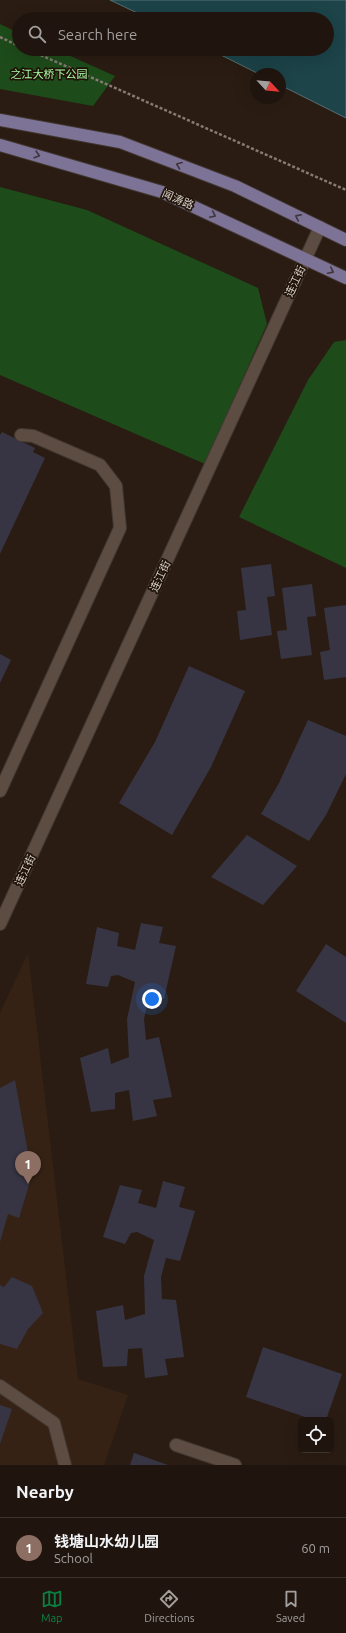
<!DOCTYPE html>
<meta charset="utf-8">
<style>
body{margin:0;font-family:Ubuntu,"Noto Sans SC",sans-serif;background:#281e17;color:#f1f3f6}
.controls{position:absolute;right:12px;bottom:12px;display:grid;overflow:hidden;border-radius:6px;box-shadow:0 4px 16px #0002}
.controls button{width:36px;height:36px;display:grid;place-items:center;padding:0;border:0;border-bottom:1px solid #3d342e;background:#20150e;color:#f1f3f6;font:20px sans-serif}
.compass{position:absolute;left:250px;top:68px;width:36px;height:36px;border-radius:50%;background:#20150e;box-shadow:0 4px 16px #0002;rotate:116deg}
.you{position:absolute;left:152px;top:999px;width:14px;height:14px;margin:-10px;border:3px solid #fff;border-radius:50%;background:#1a73e8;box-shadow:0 0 0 6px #1a73e833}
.badge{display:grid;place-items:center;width:26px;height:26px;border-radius:50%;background:#0b8043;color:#fff;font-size:13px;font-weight:700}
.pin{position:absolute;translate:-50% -33px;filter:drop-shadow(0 1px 2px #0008)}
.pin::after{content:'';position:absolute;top:21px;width:14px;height:12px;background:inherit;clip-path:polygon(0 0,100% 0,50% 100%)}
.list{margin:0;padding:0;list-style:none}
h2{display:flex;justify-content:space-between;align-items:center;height:52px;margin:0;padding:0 16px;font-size:17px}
h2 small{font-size:13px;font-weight:400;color:#a29f9e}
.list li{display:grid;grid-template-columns:26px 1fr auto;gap:12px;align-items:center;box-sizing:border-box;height:60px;padding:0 16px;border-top:1px solid #3d342e}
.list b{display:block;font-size:15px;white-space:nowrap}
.list p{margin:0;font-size:13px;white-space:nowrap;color:#a29f9e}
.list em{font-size:13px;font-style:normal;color:#a29f9e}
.icon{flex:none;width:22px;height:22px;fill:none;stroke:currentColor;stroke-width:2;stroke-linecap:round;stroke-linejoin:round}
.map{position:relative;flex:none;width:346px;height:1465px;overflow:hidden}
.search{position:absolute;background:#20150e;box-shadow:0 4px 16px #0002;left:12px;right:12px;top:12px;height:44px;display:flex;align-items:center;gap:10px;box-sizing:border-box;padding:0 14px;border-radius:22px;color:#a29f9e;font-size:15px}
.sheet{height:112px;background:#20150e}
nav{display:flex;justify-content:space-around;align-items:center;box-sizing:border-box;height:56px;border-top:1px solid #3d342e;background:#20150e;font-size:11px;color:#a29f9e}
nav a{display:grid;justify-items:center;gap:2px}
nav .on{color:#0b8043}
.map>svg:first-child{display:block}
.built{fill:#362215}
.green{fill:#1e4b1a}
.water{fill:#1c4449;stroke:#556e70}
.building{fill:#373544}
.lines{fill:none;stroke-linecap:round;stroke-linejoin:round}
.minor-casing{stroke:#423731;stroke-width:14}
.major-casing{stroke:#423731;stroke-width:14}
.path{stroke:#867a72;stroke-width:2.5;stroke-dasharray:3 2;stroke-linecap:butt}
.minor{stroke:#5c4c42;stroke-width:12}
.major{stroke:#7c7397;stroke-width:12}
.oneway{stroke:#40353b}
.labels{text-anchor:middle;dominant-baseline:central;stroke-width:3.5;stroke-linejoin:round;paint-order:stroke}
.park-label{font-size:11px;fill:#aafba2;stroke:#20130a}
.street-label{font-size:11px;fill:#dad1ca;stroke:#20130a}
</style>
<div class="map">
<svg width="346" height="1465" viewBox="0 0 346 1465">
<rect width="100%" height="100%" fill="#2a1c12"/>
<path class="built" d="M28 953 78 1379 128 1395 104 1465H0V1013Z"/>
<path class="green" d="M0 24 19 33V49H55L115 76 93 106 0 89Z
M0 187 87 210 258 288 267 324 205 464 0 375Z
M346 340V568L239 517 308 380 334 342Z"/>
<path class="water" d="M110 0H346V118L280 85V74H259L209 49H327V19H150Z"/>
<path class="building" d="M2 432 35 448 33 452 45 458 0 554V435Z
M271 564 275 596 267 597 272 635 240 640 237 611 246 610 241 568Z
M312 584 316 616 307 617 312 655 281 659 277 631 287 630 282 588Z
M346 605V677L324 680 320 652 330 650 324 608Z
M0 654 11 660 0 683Z
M189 666 245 691 211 767 172 835 119 803 155 742Z
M308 720 346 736V774L326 815 309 841 261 814 279 783Z
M247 835 297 866 263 905 211 877Z
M141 923 163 927 159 943 176 946 164 999 149 997 144 1019 146 1040 159 1037 172 1097 153 1100 157 1116 133 1121 129 1090 115 1093V1109L91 1112 80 1058 108 1048 111 1064 129 1057 127 1019 135 982 118 975 111 976 108 987 86 984 97 927 119 933 117 946 135 950Z
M326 944 346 957V1023L296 991Z
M15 1080 32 1175 19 1218 8 1214 0 1242V1088Z
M163 1181 185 1187 179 1207 195 1211 180 1261 166 1258 161 1277 162 1299 176 1300 184 1357 165 1359 168 1375 145 1378 142 1348 128 1349 127 1366 103 1367 96 1311 123 1305 125 1320 145 1314 144 1276 154 1240 137 1232 131 1233 125 1244 103 1237 120 1185 142 1190 138 1203 156 1208Z
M12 1277 32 1286 43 1313 28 1329 17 1349 0 1344V1285L4 1287Z
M263 1347 342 1374 326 1420H314L246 1397Z
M0 1405 12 1409 0 1444Z
M134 1453 168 1465H130Z"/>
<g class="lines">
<g class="minor-casing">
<path id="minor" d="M0 791 120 528 116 486 100 465 33 436 21 435
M0 924 320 227
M0 1386 54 1423 65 1465
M176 1445 235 1465"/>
</g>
<g class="major-casing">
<path id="major" d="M0 120 120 142 235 186 346 240
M0 145 162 192 346 278"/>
</g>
<path class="path" d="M0 37 19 46
M27 49 346 190"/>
<use href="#minor" class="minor"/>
<use href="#major" class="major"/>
</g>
<defs><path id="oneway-chevron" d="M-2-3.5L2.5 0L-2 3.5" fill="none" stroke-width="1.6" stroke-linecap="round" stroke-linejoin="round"/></defs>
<g class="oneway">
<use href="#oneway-chevron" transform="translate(37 155) rotate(16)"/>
<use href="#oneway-chevron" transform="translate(179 165) rotate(-159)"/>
<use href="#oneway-chevron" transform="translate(213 215) rotate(25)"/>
<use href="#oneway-chevron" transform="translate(298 217) rotate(-154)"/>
<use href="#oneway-chevron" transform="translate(331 271) rotate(26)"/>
</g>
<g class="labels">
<g class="park-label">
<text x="49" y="74">之江大桥下公园</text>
</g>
<g class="street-label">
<text transform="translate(178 199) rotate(24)">闻涛路</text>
<text transform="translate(295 281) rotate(-65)">连江街</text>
<text transform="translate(160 576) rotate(-65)">连江街</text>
<text transform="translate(25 870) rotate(-65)">连江街</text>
</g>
</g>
</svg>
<div class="controls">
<button><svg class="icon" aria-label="locate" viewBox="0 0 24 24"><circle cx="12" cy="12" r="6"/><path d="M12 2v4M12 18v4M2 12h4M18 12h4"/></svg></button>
</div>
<svg class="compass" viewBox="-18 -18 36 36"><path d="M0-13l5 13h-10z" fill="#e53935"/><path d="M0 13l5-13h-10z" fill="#a29f9e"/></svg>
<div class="you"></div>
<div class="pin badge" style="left:28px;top:1184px;background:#8d6e63">1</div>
<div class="search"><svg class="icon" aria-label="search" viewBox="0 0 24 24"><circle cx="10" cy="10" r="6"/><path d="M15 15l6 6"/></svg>Search here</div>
</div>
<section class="sheet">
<h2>Nearby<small></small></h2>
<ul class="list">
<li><span class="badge" style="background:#8d6e63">1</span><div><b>钱塘山水幼儿园</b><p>School</p></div><em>60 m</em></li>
</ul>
</section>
<nav>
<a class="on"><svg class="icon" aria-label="map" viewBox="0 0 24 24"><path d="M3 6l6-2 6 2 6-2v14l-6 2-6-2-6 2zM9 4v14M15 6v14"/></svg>Map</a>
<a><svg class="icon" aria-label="directions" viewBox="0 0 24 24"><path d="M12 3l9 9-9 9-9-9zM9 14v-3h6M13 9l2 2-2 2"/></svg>Directions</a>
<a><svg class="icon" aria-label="saved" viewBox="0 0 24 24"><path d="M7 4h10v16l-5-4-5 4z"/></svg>Saved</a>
</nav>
